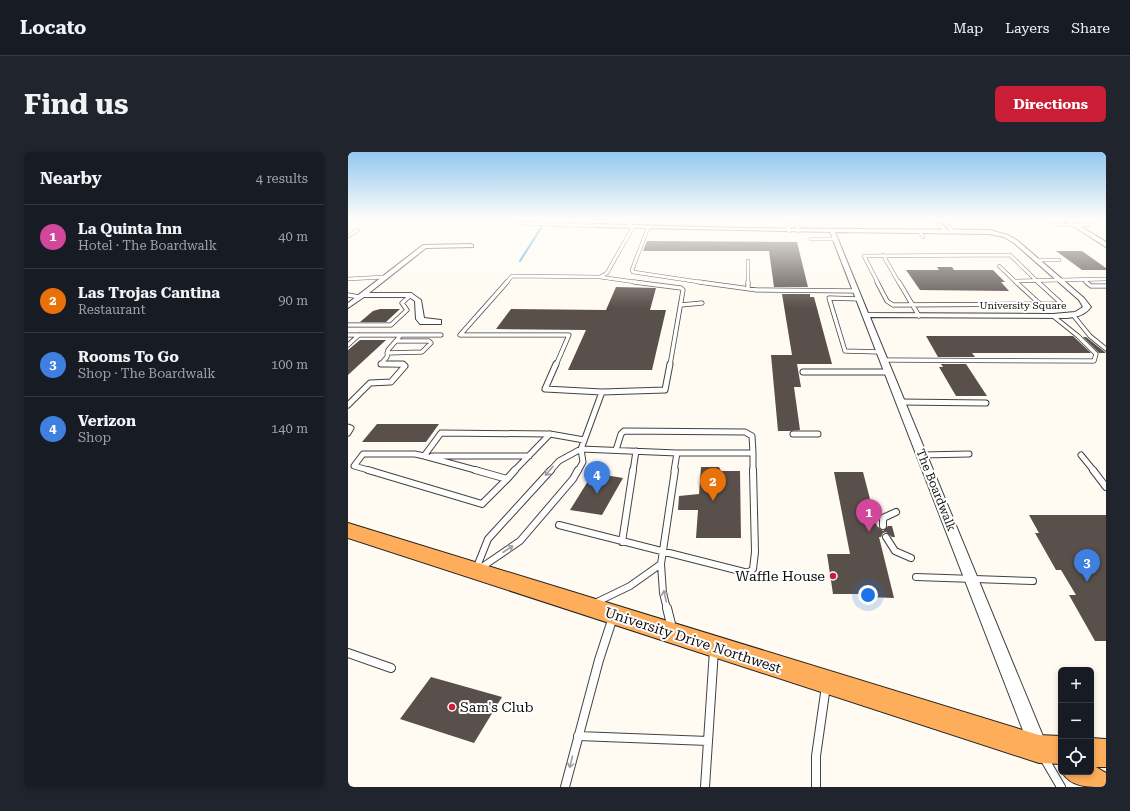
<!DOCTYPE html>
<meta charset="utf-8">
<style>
body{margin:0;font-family:"Roboto Serif",serif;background:#20242c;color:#f1f3f6}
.controls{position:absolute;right:12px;bottom:12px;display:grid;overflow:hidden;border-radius:6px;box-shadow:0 2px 6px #0003}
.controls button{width:36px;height:36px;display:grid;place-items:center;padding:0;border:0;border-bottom:1px solid #363941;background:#171b24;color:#f1f3f6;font:20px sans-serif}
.you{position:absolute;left:520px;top:443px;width:14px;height:14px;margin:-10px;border:3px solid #fff;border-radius:50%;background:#1a73e8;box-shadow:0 0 0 6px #1a73e833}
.badge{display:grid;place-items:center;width:26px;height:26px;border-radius:50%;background:#c91e36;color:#fff;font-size:13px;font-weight:700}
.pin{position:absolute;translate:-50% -33px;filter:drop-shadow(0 1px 2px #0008)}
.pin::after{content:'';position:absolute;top:21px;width:14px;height:12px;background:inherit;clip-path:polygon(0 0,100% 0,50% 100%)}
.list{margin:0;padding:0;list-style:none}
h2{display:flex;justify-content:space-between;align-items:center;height:52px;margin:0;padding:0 16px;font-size:17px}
h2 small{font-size:13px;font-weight:400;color:#9ea1a6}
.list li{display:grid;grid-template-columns:26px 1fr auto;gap:12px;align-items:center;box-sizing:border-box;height:64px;padding:0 16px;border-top:1px solid #363941}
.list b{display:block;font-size:15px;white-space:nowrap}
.list p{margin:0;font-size:13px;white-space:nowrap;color:#9ea1a6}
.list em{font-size:13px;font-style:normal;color:#9ea1a6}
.icon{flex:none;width:22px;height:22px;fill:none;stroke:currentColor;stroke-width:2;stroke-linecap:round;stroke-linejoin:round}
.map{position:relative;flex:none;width:758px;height:635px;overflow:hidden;border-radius:6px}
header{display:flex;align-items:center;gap:24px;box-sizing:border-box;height:56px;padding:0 20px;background:#171b24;border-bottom:1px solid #363941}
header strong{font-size:19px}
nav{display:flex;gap:22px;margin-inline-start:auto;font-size:14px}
.intro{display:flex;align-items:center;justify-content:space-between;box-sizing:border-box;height:96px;padding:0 24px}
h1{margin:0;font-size:28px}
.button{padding:10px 18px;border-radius:6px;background:#c91e36;color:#fff;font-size:14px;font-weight:700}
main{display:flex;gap:24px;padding:0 24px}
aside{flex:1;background:#171b24;border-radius:6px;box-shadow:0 2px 6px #0003}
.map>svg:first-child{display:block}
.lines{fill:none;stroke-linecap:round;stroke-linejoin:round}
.stream{stroke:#36a5d5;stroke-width:2}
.building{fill:#594f4b}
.service-far4-casing{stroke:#434343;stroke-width:4}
.service-far3-casing{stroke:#434343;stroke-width:5}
.service-far2-casing{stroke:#434343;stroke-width:7}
.service-far1-casing{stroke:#434343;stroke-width:8}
.service-casing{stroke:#434343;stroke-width:10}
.minor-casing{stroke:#434343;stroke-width:2}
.tertiary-casing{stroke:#434343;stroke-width:2}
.trunk-casing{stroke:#212121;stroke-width:2}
.service-far4{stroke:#fff;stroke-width:3}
.service-far3{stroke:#fff;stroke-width:3.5}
.service-far2{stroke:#fff;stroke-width:5}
.service-far1{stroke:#fff;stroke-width:6}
.service{stroke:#fff;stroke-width:8}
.minor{fill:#fff;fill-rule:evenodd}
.tertiary{fill:#fff;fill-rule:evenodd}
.trunk{fill:#feae5b;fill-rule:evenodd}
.oneway{stroke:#9f9f9f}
.poi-dot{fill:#c91e36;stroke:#fff;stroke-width:1.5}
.labels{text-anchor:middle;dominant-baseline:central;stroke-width:4;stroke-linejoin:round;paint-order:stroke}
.far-street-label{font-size:10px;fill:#101010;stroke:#fff}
.street-label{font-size:12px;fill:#101010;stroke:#fff}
.near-poi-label{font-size:14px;fill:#101010;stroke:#fff;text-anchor:end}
.near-street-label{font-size:14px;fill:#101010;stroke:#fff}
</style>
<header>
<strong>Locato</strong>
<nav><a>Map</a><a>Layers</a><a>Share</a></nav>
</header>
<div class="intro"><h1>Find us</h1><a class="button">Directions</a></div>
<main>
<aside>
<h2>Nearby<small>4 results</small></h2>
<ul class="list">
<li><span class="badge" style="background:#d1479c">1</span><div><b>La Quinta Inn</b><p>Hotel · The Boardwalk</p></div><em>40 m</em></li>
<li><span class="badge" style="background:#e8710a">2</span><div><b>Las Trojas Cantina</b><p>Restaurant</p></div><em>90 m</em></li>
<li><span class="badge" style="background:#3f7fe0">3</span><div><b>Rooms To Go</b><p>Shop · The Boardwalk</p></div><em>100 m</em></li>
<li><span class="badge" style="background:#3f7fe0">4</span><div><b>Verizon</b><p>Shop</p></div><em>140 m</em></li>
</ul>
</aside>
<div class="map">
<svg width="758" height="635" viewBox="0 0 758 635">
<rect width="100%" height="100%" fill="#fffbf2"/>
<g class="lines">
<path class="stream" d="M172 109 193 76"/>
</g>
<path class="building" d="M299 89 449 90 460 135H426L421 99H295Z
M708 99H734L758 116V118H734Z
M589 115H604L606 118H645L657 130H653L661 139 572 138 558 118H591Z
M268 135 308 136 302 158H318L304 218H220L238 178 148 177 163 157 258 158Z
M434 142H462V145H466L484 212H449L453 235H446L452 278 442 279H430L423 203H444Z
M32 157H52L38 170H12L25 159Z
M578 184H725L743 201H624L627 205H590Z
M735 185H738L758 201H751Z
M12 188H38L0 223V198Z
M593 212H618L639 244H608L591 215H595Z
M29 272H91L78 290H14Z
M353 315H371L373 319H392L393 386H348L350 358H330L331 344 351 342Z
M486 320H515L529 374 535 379 540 374H544L547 385H544L538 380 535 381 533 385H531L546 446 519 445 518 442H485L479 402H502Z
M245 321 275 326 254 363 222 358Z
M681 363H758V489H747L721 443H728L713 418H708L687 381H691Z
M83 525 154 545 126 591 52 567Z"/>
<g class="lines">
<g class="service-far4-casing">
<path id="service-far4" d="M173 67 172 71 247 74
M439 67 441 79
M448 67 450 79
M586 67 598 79
M593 67 605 79
M707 73H741
M213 74 220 67
M280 75 286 67
M300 76 284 118 285 120 358 131
M571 79 575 85
M0 84 10 78
M463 87H487
M535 103 551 131
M689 108H711
M400 109V131
M651 114 669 131
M252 125 259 121 285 75
M0 127 36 125
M668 129 758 127
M158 131 164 124 252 125 294 131
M530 131 516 104 662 103 691 131"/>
</g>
<g class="service-far3-casing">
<path id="service-far3" d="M159 130 112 183H221L208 213
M286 130 333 136 335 138 322 213
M351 130 409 138 509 139
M400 130V136
M529 130 539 149 545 153 714 152 690 130
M551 130 571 164
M668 130 692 152
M738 130 743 134H758
M0 143 11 145
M512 147 481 146 497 199 532 200
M333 153 354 151
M725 163 742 184 758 197
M0 173H43L59 158 54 151 63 143
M0 183H53L40 198 39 205 33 212 56 213
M53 183H93
M0 193 11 183
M39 201 74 200 83 191 81 189H48
M536 208 746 209 748 202 730 184 705 164"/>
</g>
<g class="service-far2-casing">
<path id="service-far2" d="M208 212 197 237 254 240 317 238 322 212
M455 220H541
M552 250 638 251
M0 253 22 231 43 230 57 214 55 212H33
M0 275 3 276 0 281
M445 282H470
M268 298 273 282 276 279 397 280 404 284 405 301
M329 301H405V319
M574 303 621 302
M733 303 746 319
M76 304 131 319
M76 304 93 281 202 282 236 288
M84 304H181
M24 319 6 314 15 302H67L76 304
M166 319 202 282
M202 319 211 309 233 297 329 301 326 319
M230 319 235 310 233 297 254 240
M285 319 288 299"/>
</g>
<g class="service-far1-casing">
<path id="service-far1" d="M20 318 134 352 159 327 127 318
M745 318 758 335
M159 327 167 318
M211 373 400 421 405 417 407 400 405 318
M535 374V366L548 360
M538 385 547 399 563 406
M274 390 285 318
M313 412 327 318
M128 417 140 387 203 318
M131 417 172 389 225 327 230 318
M568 425 685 429
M247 451 282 434 313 412 315 441 319 457"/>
</g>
<g class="service-casing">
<path id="service" d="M319 456 324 476
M0 501 43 516
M230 584 360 589
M696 606 713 635
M217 635 251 508 265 465
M357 635 366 498
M468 635V604L478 534"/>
</g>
<g class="minor-casing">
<path id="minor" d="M247 72 393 76 641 78 660 83 670 89 736 146 743 155C737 163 729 165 719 166L522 165 699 594 696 600 690 603 684 600 681 594 482 80 245 75ZM487 80 641 82 656 85 666 91 731 148 735 155 727 160 705 162 520 161Z
M123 92 125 93V95L78 96 21 141H63L73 148 76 166 93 168V172H72L68 167 67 149 61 145H16L0 156V151L75 93Z"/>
</g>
<g class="tertiary-casing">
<path id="tertiary" d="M714 67H721L758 90V95Z"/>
</g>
<g class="trunk-casing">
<path id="trunk" d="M0 371 691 583 713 584V612L691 611 0 386Z
M743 586 758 587V615H748L758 621V635C738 635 723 635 714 620H743Z"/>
</g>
<use href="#service-far4" class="service-far4"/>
<use href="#service-far3" class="service-far3"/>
<use href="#service-far2" class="service-far2"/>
<use href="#service-far1" class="service-far1"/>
<use href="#service" class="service"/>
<use href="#minor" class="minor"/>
<use href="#tertiary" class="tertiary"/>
<use href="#trunk" class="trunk"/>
</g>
<defs><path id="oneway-shaft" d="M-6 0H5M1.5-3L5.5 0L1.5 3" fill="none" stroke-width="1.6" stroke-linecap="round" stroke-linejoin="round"/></defs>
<g class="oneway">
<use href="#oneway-shaft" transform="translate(201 319) rotate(131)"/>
<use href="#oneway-shaft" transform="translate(160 397) rotate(-33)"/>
<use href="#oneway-shaft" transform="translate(317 444) rotate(-102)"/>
<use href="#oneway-shaft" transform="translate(223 610) rotate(104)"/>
</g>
<linearGradient id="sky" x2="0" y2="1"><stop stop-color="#93c8ef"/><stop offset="0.43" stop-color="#fffdf9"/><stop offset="1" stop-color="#fffdf9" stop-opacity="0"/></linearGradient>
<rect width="758" height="156" fill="url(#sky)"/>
<g class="poi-dot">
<circle cx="485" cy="424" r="4"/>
<circle cx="104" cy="555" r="4"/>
</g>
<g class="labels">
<g class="far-street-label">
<text x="675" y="153">University Square</text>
</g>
<g class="street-label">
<text transform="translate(588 338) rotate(68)">The Boardwalk</text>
</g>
<g class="near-poi-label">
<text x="477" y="424">Waffle House</text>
<text x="112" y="555" text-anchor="start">Sam's Club</text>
</g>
<g class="near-street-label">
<text transform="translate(345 488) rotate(18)">University Drive Northwest</text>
</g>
</g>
</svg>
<div class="controls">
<button>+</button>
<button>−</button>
<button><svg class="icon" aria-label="locate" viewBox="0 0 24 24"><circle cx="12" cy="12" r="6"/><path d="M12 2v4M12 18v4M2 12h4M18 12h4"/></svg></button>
</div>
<div class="you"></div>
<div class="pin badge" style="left:521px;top:380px;background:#d1479c">1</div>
<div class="pin badge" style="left:365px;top:349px;background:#e8710a">2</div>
<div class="pin badge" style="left:739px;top:430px;background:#3f7fe0">3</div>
<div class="pin badge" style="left:249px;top:342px;background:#3f7fe0">4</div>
</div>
</main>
